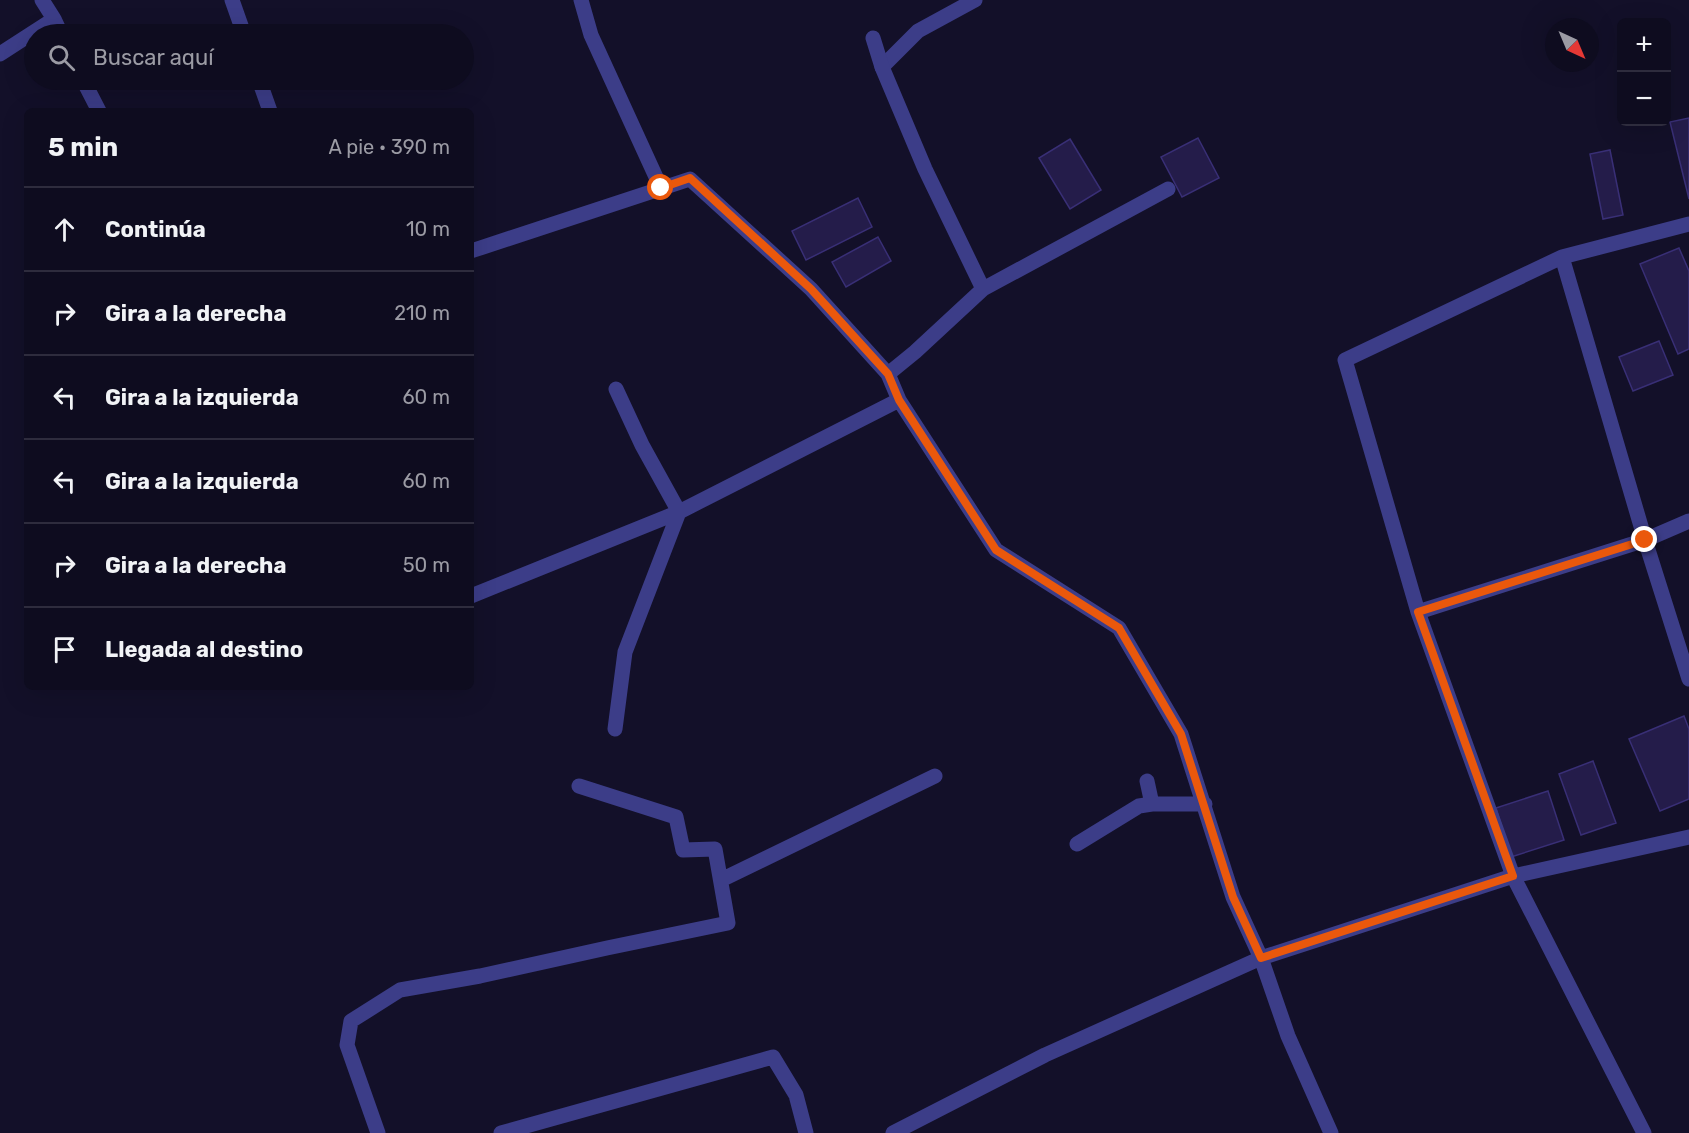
<!DOCTYPE html>
<html lang="es">
<meta charset="utf-8">
<style>
body{margin:0;font-family:Rubik,sans-serif;background:#1c1a2c;color:#f1f3f6}
.controls{position:absolute;right:18px;top:18px;display:grid;overflow:hidden;border-radius:9px;box-shadow:0 6px 24px #0002}
.controls button{width:54px;height:54px;display:grid;place-items:center;padding:0;border:0;border-bottom:2px solid #2e2c3d;background:#0e0c1f;color:#f1f3f6;font:30px sans-serif}
.compass{position:absolute;left:1545px;top:18px;width:54px;height:54px;border-radius:50%;background:#0e0c1f;box-shadow:0 6px 24px #0002;rotate:136deg}
.stop{position:absolute;width:18px;height:18px;margin:-14px;border:4px solid #ea580c;border-radius:50%;background:#fff}
.stop.end{background:#ea580c;border-color:#fff;box-shadow:0 2px 6px #0008}
.list{margin:0;padding:0;list-style:none}
h2{display:flex;justify-content:space-between;align-items:center;height:78px;margin:0;padding:0 24px;font-size:26px}
h2 small{font-size:20px;font-weight:400;color:#9b9ba4}
.list li{display:grid;grid-template-columns:39px 1fr auto;gap:18px;align-items:center;box-sizing:border-box;height:84px;padding:0 24px;border-top:2px solid #2e2c3d}
.list b{display:block;font-size:22px;white-space:nowrap}
.list em{font-size:20px;font-style:normal;color:#9b9ba4}
.icon{flex:none;width:33px;height:33px;fill:none;stroke:currentColor;stroke-width:2;stroke-linecap:round;stroke-linejoin:round}
.map{position:relative;flex:none;width:1689px;height:1133px;overflow:hidden}
.search{position:absolute;background:#0e0c1f;box-shadow:0 6px 24px #0002;left:24px;top:24px;width:450px;height:66px;display:flex;align-items:center;gap:15px;box-sizing:border-box;padding:0 21px;border-radius:33px;color:#9b9ba4;font-size:22px}
.panel{position:absolute;background:#0e0c1f;box-shadow:0 6px 24px #0002;left:24px;top:108px;width:450px;height:582px;border-radius:9px}
.map>svg:first-child{display:block}
.building{fill:#241c4a;stroke:#392f76;stroke-width:1.5}
.lines{fill:none;stroke-linecap:round;stroke-linejoin:round}
.service{stroke:#3c3d88;stroke-width:15}
.minor{stroke:#3c3d88;stroke-width:15}
.route{stroke:#ea580c;stroke-width:8}
</style>
<div class="map">
<svg width="1689" height="1133" viewBox="0 0 1689 1133">
<rect width="100%" height="100%" fill="#131029"/>
<path class="building" d="M1689 118V199L1670 122Z
M1198 138 1219 178 1182 197 1161 157Z
M1070 139 1101 190 1070 209 1039 158Z
M1610 150 1623 215 1603 219 1590 154Z
M858 198 872 227 806 260 792 231Z
M878 237 891 261 846 287 832 262Z
M1679 248 1689 271V349L1678 354 1640 264Z
M1659 341 1673 375 1633 391 1619 357Z
M1684 716 1689 729V799L1660 811 1629 739Z
M1593 761 1616 823 1581 835 1559 774Z
M1548 791 1564 840 1511 857 1496 808Z"/>
<g class="lines">
<path class="service" d="M882 67 918 31 975 0"/>
<path class="minor" d="M42 0 54 19
M232 0 244 34
M581 0 591 35 661 188
M873 38 882 67 925 169 983 289
M0 54 54 19 61 34
M83 80 99 111
M259 80 270 111
M1689 224 1562 257 1645 540 1689 679
M471 251 690 179 811 289 888 374 899 400 996 550 1119 628 1181 734 1233 897 1261 958 1288 1036 1331 1133
M1562 257 1345 360 1418 612 1513 876 1644 1133
M888 374 915 352 983 289 1168 189
M471 596 679 512 642 445 616 389
M1418 612 1645 540 1689 521
M615 729 625 652 679 512 899 400
M1147 781 1152 804
M1077 844 1139 806 1152 804H1205
M721 880 935 776
M378 1133 347 1045 351 1021 400 990 480 976 607 948 728 923 715 849 683 850 676 817 579 786
M501 1133 773 1057 796 1095 806 1133
M893 1133 1045 1055 1261 958 1513 876 1689 837"/>
</g>
<g class="lines">
<path class="route" d="M661 188 690 178 811 289 888 374 899 400 996 550 1119 628 1181 734 1233 897 1261 958 1513 876 1418 612 1645 540"/>
</g>
</svg>
<div class="controls">
<button>+</button>
<button>−</button>
</div>
<svg class="compass" viewBox="-18 -18 36 36"><path d="M0-13l5 13h-10z" fill="#e53935"/><path d="M0 13l5-13h-10z" fill="#9b9ba4"/></svg>
<div class="stop" style="left:661px;top:188px"></div>
<div class="stop end" style="left:1645px;top:540px"></div>
<div class="search"><svg class="icon" aria-label="search" viewBox="0 0 24 24"><circle cx="10" cy="10" r="6"/><path d="M15 15l6 6"/></svg>Buscar aquí</div>
<section class="panel">
<h2>5 min<small>A pie · 390 m</small></h2>
<ul class="list">
<li><svg class="icon" aria-label="ahead" viewBox="0 0 24 24"><path d="M12 20V5M6 11l6-6 6 6"/></svg><div><b>Continúa</b></div><em>10 m</em></li>
<li><svg class="icon" aria-label="right" viewBox="0 0 24 24"><path d="M7 20v-9h11M14 6l5 5-5 5"/></svg><div><b>Gira a la derecha</b></div><em>210 m</em></li>
<li><svg class="icon" aria-label="left" viewBox="0 0 24 24"><path d="M17 20v-9H6M10 6l-5 5 5 5"/></svg><div><b>Gira a la izquierda</b></div><em>60 m</em></li>
<li><svg class="icon" aria-label="left" viewBox="0 0 24 24"><path d="M17 20v-9H6M10 6l-5 5 5 5"/></svg><div><b>Gira a la izquierda</b></div><em>60 m</em></li>
<li><svg class="icon" aria-label="right" viewBox="0 0 24 24"><path d="M7 20v-9h11M14 6l5 5-5 5"/></svg><div><b>Gira a la derecha</b></div><em>50 m</em></li>
<li><svg class="icon" aria-label="arrive" viewBox="0 0 24 24"><path d="M6 21V4h12l-3 4 3 4H6"/></svg><div><b>Llegada al destino</b></div></li>
</ul>
</section>
</div>
